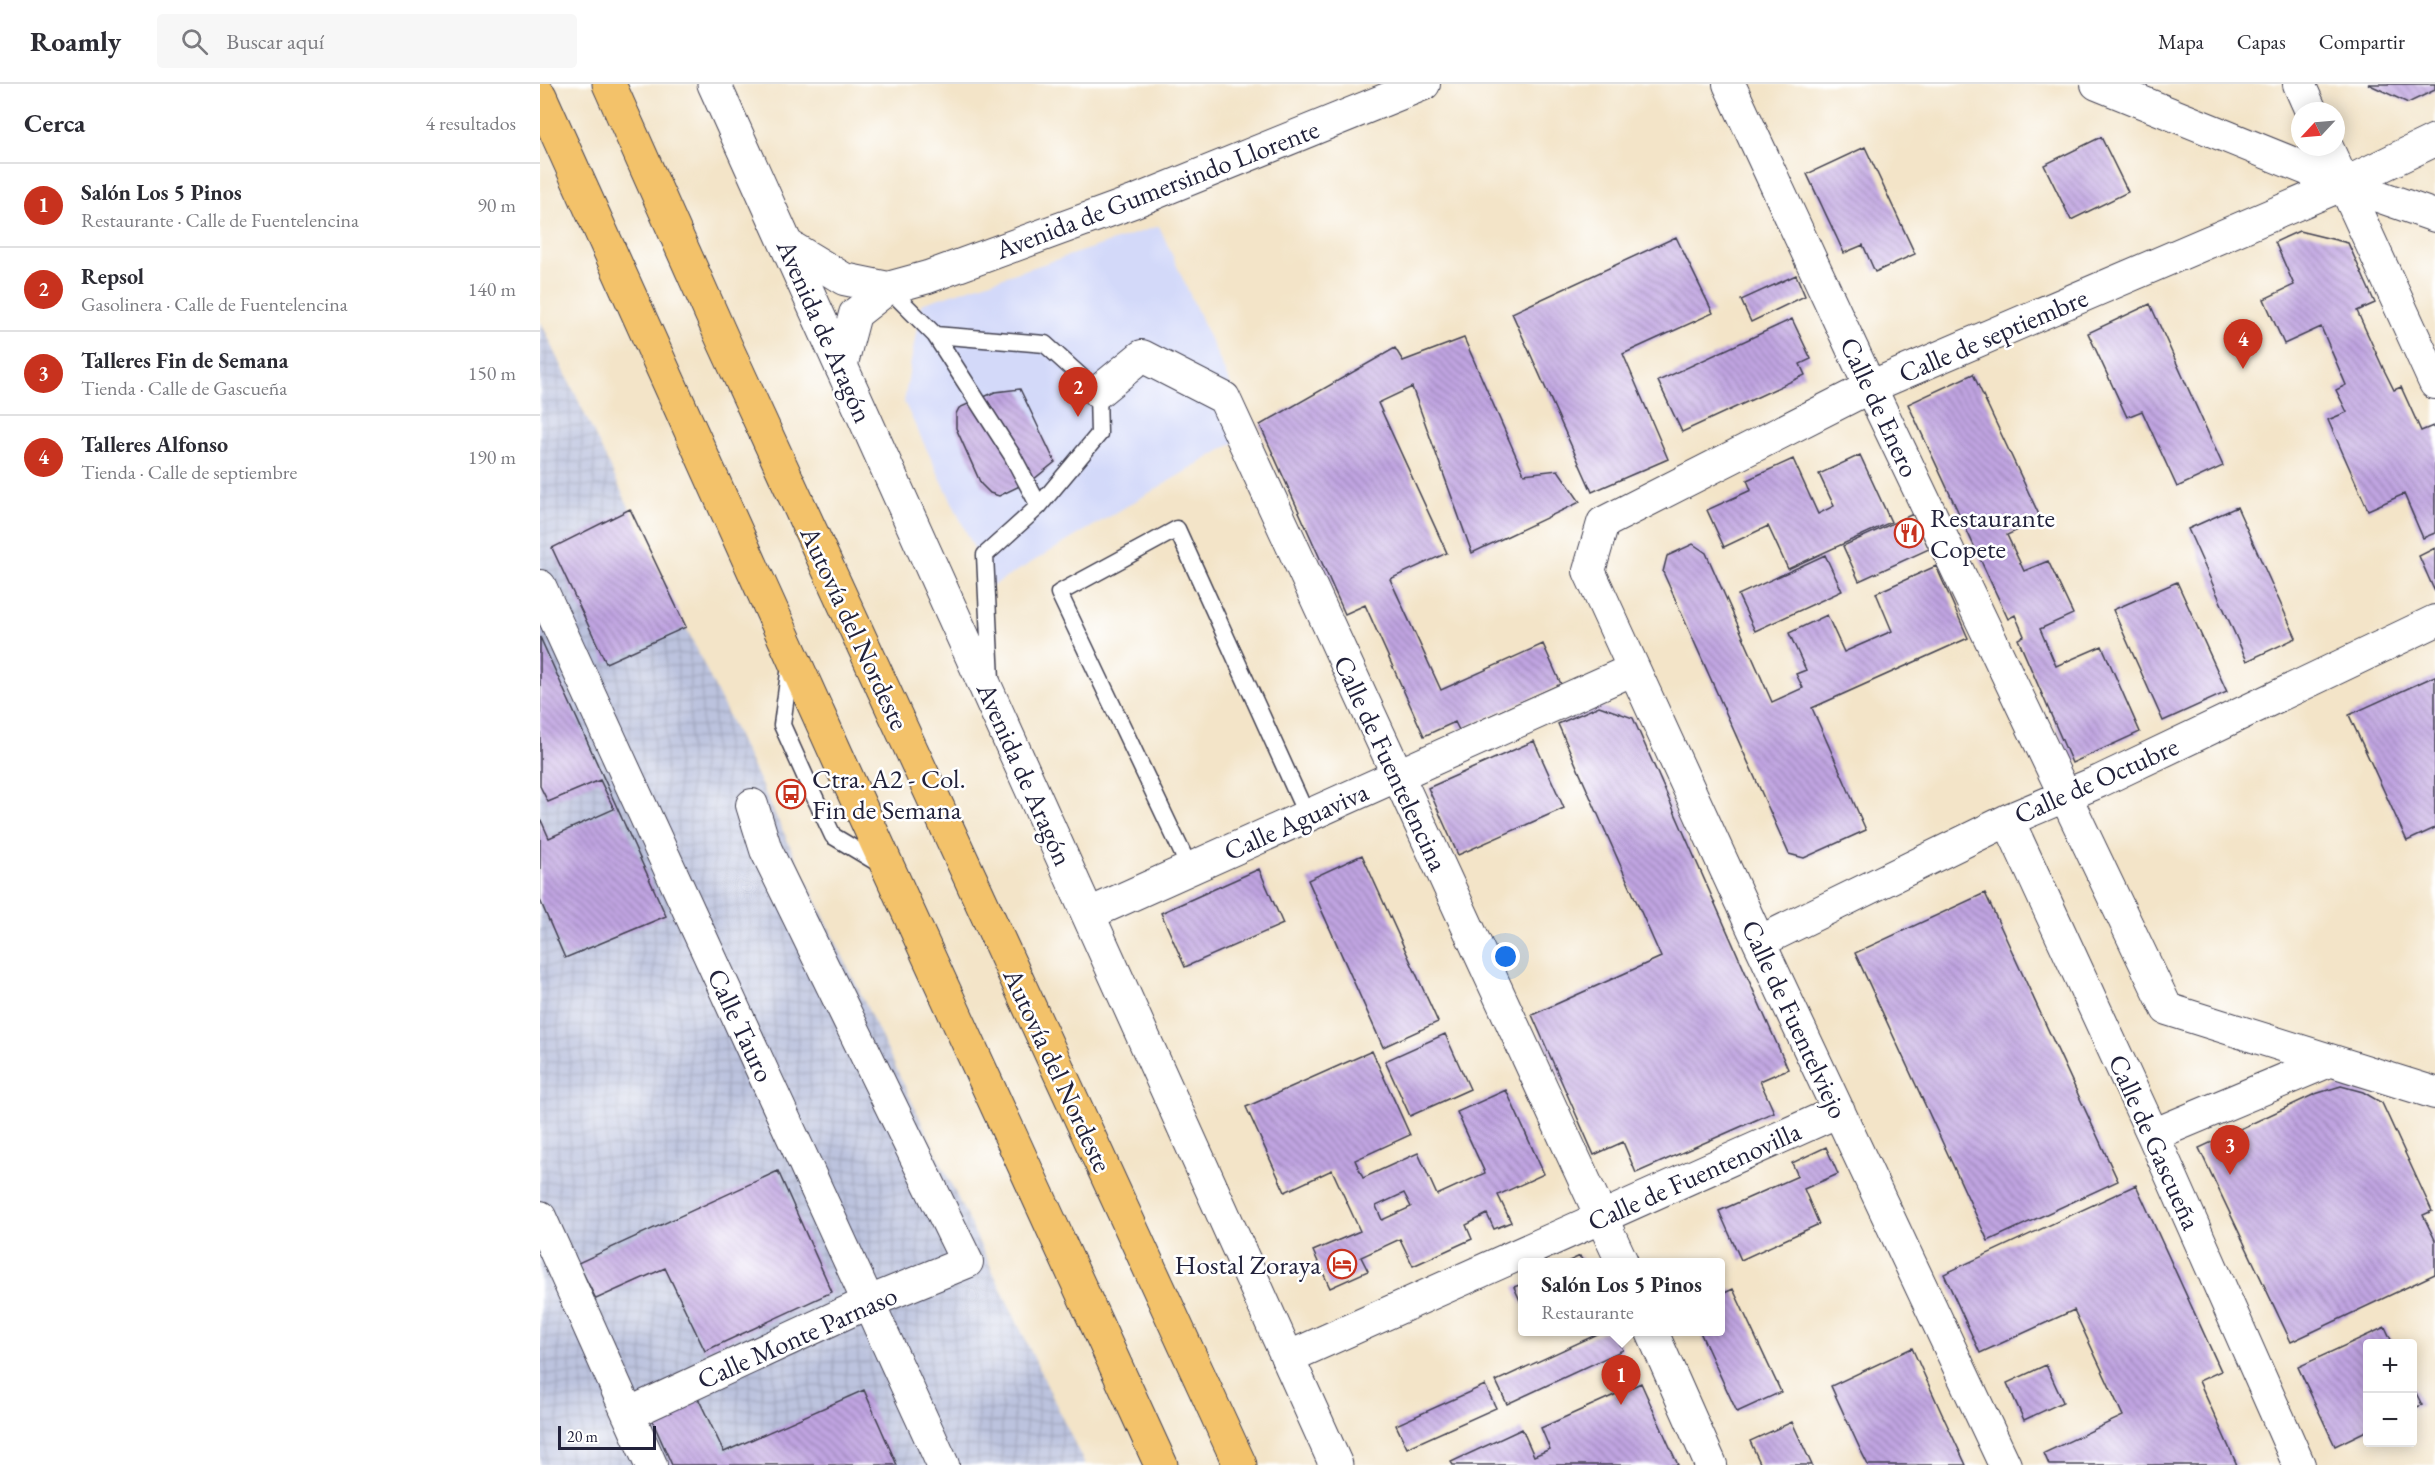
<!DOCTYPE html>
<html lang="es">
<meta charset="utf-8">
<style>
body{margin:0;font-family:"EB Garamond",serif;background:#f7f7f7;color:#2b2b33}
.controls{position:absolute;right:18px;bottom:18px;display:grid;overflow:hidden;border-radius:6px;box-shadow:0 3px 15px #0003}
.controls button{width:54px;height:54px;display:grid;place-items:center;padding:0;border:0;border-bottom:2px solid #e1e1e2;background:#fff;color:#2b2b33;font:30px sans-serif}
.compass{position:absolute;left:1751px;top:18px;width:54px;height:54px;border-radius:50%;background:#fff;box-shadow:0 3px 15px #0003;rotate:244deg}
.scale{position:absolute;left:18px;bottom:15px;width:98px;box-sizing:border-box;padding-left:6px;border:3px solid #22223b;border-top:0;font-size:16px;line-height:21px;white-space:nowrap;color:#22223b;-webkit-text-stroke:4px #fff;paint-order:stroke}
.you{position:absolute;left:966px;top:873px;width:21px;height:21px;margin:-15px;border:4px solid #fff;border-radius:50%;background:#1a73e8;box-shadow:0 0 0 9px #1a73e833}
.badge{display:grid;place-items:center;width:39px;height:39px;border-radius:50%;background:#c8321e;color:#fff;font-size:20px;font-weight:700}
.pin{position:absolute;translate:-50% -50px;filter:drop-shadow(0 2px 3px #0008)}
.pin::after{content:'';position:absolute;top:32px;width:21px;height:18px;background:inherit;clip-path:polygon(0 0,100% 0,50% 100%)}
.popup{position:absolute;left:978px;top:1174px;width:207px;height:78px;box-sizing:border-box;display:grid;place-content:center;border-radius:6px;background:#fff;filter:drop-shadow(0 2px 4px #0005);font-size:20px;white-space:nowrap;color:#7c7c81}
.popup b{font-size:22px;color:#2b2b33}
.popup::after{content:'';position:absolute;left:50%;top:100%;margin-left:-12px;border:12px solid transparent;border-top-color:#fff}
.list{margin:0;padding:0;list-style:none}
h2{display:flex;justify-content:space-between;align-items:center;height:78px;margin:0;padding:0 24px;font-size:26px}
h2 small{font-size:20px;font-weight:400;color:#7c7c81}
.list li{display:grid;grid-template-columns:39px 1fr auto;gap:18px;align-items:center;box-sizing:border-box;height:84px;padding:0 24px;border-top:2px solid #e1e1e2}
.list b{display:block;font-size:22px;white-space:nowrap}
.list p{margin:0;font-size:20px;white-space:nowrap;color:#7c7c81}
.list em{font-size:20px;font-style:normal;color:#7c7c81}
.icon{flex:none;width:33px;height:33px;fill:none;stroke:currentColor;stroke-width:2;stroke-linecap:round;stroke-linejoin:round}
.map{position:relative;flex:none;width:1895px;height:1381px;overflow:hidden}
header{display:flex;align-items:center;gap:36px;box-sizing:border-box;height:84px;padding:0 30px;background:#fff;border-bottom:2px solid #e1e1e2}
header strong{font-size:28px}
nav{display:flex;gap:33px;margin-inline-start:auto;font-size:21px}
.search{width:420px;height:54px;background:#f7f7f7;display:flex;align-items:center;gap:15px;box-sizing:border-box;padding:0 21px;border-radius:6px;color:#7c7c81;font-size:22px}
main{display:flex}
aside{flex:1;background:#fff}
.map>svg:first-child{display:block}
.built{fill:#d3d9f9}
.industrial{fill:url(#industrial-grid)}
.building{fill:url(#building-back-hatch);fill-rule:evenodd}
.lines{fill:none;stroke-linecap:round;stroke-linejoin:round}
.service-casing{stroke:#413f50;stroke-width:19}
.minor-casing{stroke:#413f50;stroke-width:34}
.tertiary-casing{stroke:#413f50;stroke-width:35}
.motorway-casing{stroke:#413f50;stroke-width:35}
.service{stroke:#fff;stroke-width:16}
.minor{stroke:#fff;stroke-width:32}
.tertiary{stroke:#fff;stroke-width:33}
.motorway{stroke:#f3c26a;stroke-width:33}
.labels{text-anchor:middle;dominant-baseline:central;stroke-width:5;stroke-linejoin:round;paint-order:stroke}
.street-label{font-size:27px;fill:#22223b;stroke:#fff}
.poi-label{font-size:27px;fill:#22223b;stroke:#fff;text-anchor:start}
</style>
<header>
<strong>Roamly</strong>
<div class="search"><svg class="icon" aria-label="search" viewBox="0 0 24 24"><circle cx="10" cy="10" r="6"/><path d="M15 15l6 6"/></svg>Buscar aquí</div>
<nav><a>Mapa</a><a>Capas</a><a>Compartir</a></nav>
</header>
<main>
<aside>
<h2>Cerca<small>4 resultados</small></h2>
<ul class="list">
<li><span class="badge">1</span><div><b>Salón Los 5 Pinos</b><p>Restaurante · Calle de Fuentelencina</p></div><em>90 m</em></li>
<li><span class="badge">2</span><div><b>Repsol</b><p>Gasolinera · Calle de Fuentelencina</p></div><em>140 m</em></li>
<li><span class="badge">3</span><div><b>Talleres Fin de Semana</b><p>Tienda · Calle de Gascueña</p></div><em>150 m</em></li>
<li><span class="badge">4</span><div><b>Talleres Alfonso</b><p>Tienda · Calle de septiembre</p></div><em>190 m</em></li>
</ul>
</aside>
<div class="map">
<svg width="1895" height="1381" viewBox="0 0 1895 1381">
<defs>
<pattern id="industrial-grid" width="8" height="8" patternUnits="userSpaceOnUse" patternTransform="scale(1.5)"><rect width="8" height="8" fill="#bcc3de"/><path d="M0 4h8M4 0v8" fill="none" stroke="#a1a7bf"/></pattern>
<pattern id="building-back-hatch" width="6" height="6" patternUnits="userSpaceOnUse" patternTransform="scale(1.5)"><rect width="6" height="6" fill="#c0a4e1"/><path d="M-1 5l2 2M0 0l6 6M5-1l2 2" fill="none" stroke="#9c85b8"/></pattern>
</defs>
<rect width="100%" height="100%" fill="#fff"/>
<filter id="ink" filterUnits="userSpaceOnUse"><feTurbulence type="fractalNoise" baseFrequency=".0167" numOctaves="2"/><feDisplacementMap in="SourceGraphic" scale="12" xChannelSelector="R" yChannelSelector="G"/><feConvolveMatrix kernelMatrix="1 2 1 2 8 2 1 2 1" color-interpolation-filters="sRGB"/></filter>
<filter id="wash" filterUnits="userSpaceOnUse"><feTurbulence type="fractalNoise" baseFrequency=".008" numOctaves="4" result="noise"/><feDisplacementMap in="SourceGraphic" scale="24" xChannelSelector="R" yChannelSelector="G"/><feGaussianBlur stdDeviation="1.35" result="paint"/><feColorMatrix in="noise" values="0 0 0 0 0 0 0 0 0 0 0 0 0 0 0 0 0 1.4 0 .05"/><feComposite in="paint" operator="in"/></filter>
<g filter="url(#wash)">
<rect width="100%" height="100%" fill="#f3e4c8"/>
<path class="built" d="M619 142 712 348 452 502 364 318 381 220Z"/>
<path class="industrial" d="M0 236 146 543 545 1381H0Z"/>
<g id="blocks">
<path class="building" d="M1828 0H1895V6L1868 19Z
M1561 53 1588 108 1531 136 1504 81Z
M1325 63 1375 170 1335 188 1323 161 1304 169 1267 90Z
M1759 147 1808 159 1835 219 1817 227 1843 284 1854 306 1861 303 1881 347 1893 342 1895 346V449L1883 454 1864 410 1828 426 1788 336 1807 328 1796 306 1806 301 1781 243 1744 260 1724 215 1754 201 1735 158Z
M1136 153 1173 229 1083 270 1128 375 1052 408 972 229Z
M1256 191 1265 212 1211 238 1201 216Z
M1610 220 1683 382 1637 403 1602 327 1587 333 1548 249Z
M1252 235 1271 275 1260 280 1265 291 1142 348 1118 297Z
M924 254 984 390 1018 386 1040 418 932 469 872 303 838 319 907 469 850 495 901 606 1003 560 1021 600 919 646 915 638 884 652 825 521 805 530 720 341 855 264 863 277Z
M1433 290 1501 435 1467 451 1484 487 1508 477 1533 530 1500 545 1516 582 1562 562 1600 648 1532 679 1478 555 1484 552 1475 531 1468 535 1368 320Z
M480 305 515 378 494 395 459 412 450 409 441 400 416 344V330L419 324 455 308Z
M1320 371 1351 438 1248 485 1228 442 1184 463 1167 426 1211 406 1207 396 1253 375 1278 430 1294 422 1279 390Z
M1697 423 1756 554 1707 577 1648 445Z
M90 425 146 543 66 579 12 464Z
M1373 430 1389 465 1319 497 1303 462Z
M1153 460 1166 469 1232 618 1263 604 1256 590 1266 586 1249 549 1287 531 1304 568 1352 547 1336 509 1396 482 1428 554 1272 624 1326 746 1264 774 1249 770 1123 488 1127 472Z
M1895 464V508L1879 472Z
M1285 471 1302 507 1215 547 1198 511Z
M1637 498 1687 608 1623 637 1573 526Z
M0 553 126 832 25 874 0 816V734L9 754 74 725 60 696 8 718 0 702Z
M1895 592V744L1867 757 1809 631Z
M1059 622 1093 634 1248 985 1220 997 1234 1028 1096 1089 1083 1058 1054 1071 992 931 1121 873 1018 640Z
M994 657 1024 724 918 771 888 704Z
M822 771 898 938 843 963 768 796Z
M719 785 743 840 645 883 621 829Z
M1445 809 1578 1097 1448 1157 1315 869Z
M905 950 930 1005 870 1032 845 977Z
M832 967 870 1051 815 1076 823 1094 878 1069 897 1111 945 1089 917 1028 966 1006 1004 1090 958 1111 971 1138 954 1145 947 1130 926 1141 932 1155 873 1182 860 1155 821 1173 828 1187 790 1204 773 1167 820 1147 792 1086 745 1108 706 1023ZM864 1109 871 1123 842 1136 836 1122Z
M1801 1002 1823 1008 1842 1019 1892 1127 1883 1131 1895 1156V1190L1751 1258 1659 1064 1775 1010Z
M1286 1063 1298 1090 1264 1105 1279 1140 1201 1176 1179 1127 1258 1092 1252 1079Z
M238 1087 292 1208 165 1267 125 1184 56 1215 38 1179Z
M1596 1101 1681 1287 1659 1297 1697 1381H1509L1504 1369 1583 1332 1534 1226 1440 1269 1404 1190Z
M1040 1172 1043 1178H1027Z
M982 1200V1221L974 1203Z
M1193 1205 1241 1308 1197 1328 1160 1248H1180V1211Z
M1845 1243 1853 1260H1828V1346L1795 1362 1758 1283Z
M1062 1248H1074L1083 1266 967 1320 956 1297Z
M1372 1264 1402 1330 1426 1381H1328L1321 1367 1291 1302Z
M1506 1281 1523 1318 1484 1336 1467 1299Z
M1101 1299 1138 1381H913L911 1378 982 1345 994 1372 1010 1365 1001 1344Z
M945 1301 956 1324 867 1364 856 1341Z
M1872 1301 1882 1321 1872 1325Z
M324 1306 357 1381H132L112 1336 158 1314 184 1368Z
M1252 1338 1272 1381H1221L1210 1357Z"/>
</g>
</g>
<g filter="url(#ink)">
<use href="#blocks" fill-opacity="0" stroke="#413f50" stroke-width="1.5"/>
<g class="lines">
<g class="service-casing">
<path id="service" d="M348 204 395 251 472 371 499 422 445 471 451 596
M395 251 505 260 558 308 559 350 499 422
M250 581 242 641 269 701 293 752 343 782
M650 785 519 509 637 445 767 732"/>
</g>
<g class="minor-casing">
<path id="minor" d="M1189 0 1330 303 1627 925 1895 1009
M1557 0 1804 100 1895 132
M1759 0 1771 27
M1787 63 1895 299
M246 160 304 195 348 204
M301 283 315 230 348 204 388 193 593 118 884 0
M558 308 602 272 684 314 1082 1178
M0 502 403 1381
M1468 736 1613 1051 1759 1381
M549 830 1094 585
M1219 858 1468 736 1560 697 1895 537
M1613 1051 1789 977
M0 1133 111 1381
M1112 1248 1171 1381
M747 1274 1299 1027
M88 1330 329 1218 427 1178 226 766 212 721
M1465 1381 1219 858 1049 487 1063 439 1330 303 1804 100 1895 56"/>
</g>
<g class="tertiary-casing">
<path id="tertiary" d="M174 0 796 1381"/>
</g>
<g class="motorway-casing">
<path id="motorway" d="M69 0 182 254 700 1381
M0 12 303 685 621 1381"/>
</g>
<use href="#service" class="service"/>
<use href="#minor" class="minor"/>
<use href="#tertiary" class="tertiary"/>
<use href="#motorway" class="motorway"/>
</g>
</g>
<defs>
<g id="restaurant-ring" transform="scale(1.5)"><circle r="9.5" fill="#fff" stroke="#c8321e" stroke-width="1.5"/><path d="M-5-6h1v4h1v-4h1v4h1v-4h1v5L-1.5 .5V6h-2V.5L-5-1ZM5-6V6H3V1.5H1.5Q1.5-4 5-6Z" fill="#c8321e"/></g>
<g id="bus-ring" transform="scale(1.5)"><circle r="9.5" fill="#fff" stroke="#c8321e" stroke-width="1.5"/><path d="M-5-6H5V4H4V6H2V4H-2V6H-4V4H-5ZM-3.5-4V0h7V-4ZM-3.5 1.2v1.5H-2V1.2ZM2 1.2v1.5H3.5V1.2Z" fill="#c8321e"/></g>
<g id="hotel-ring" transform="scale(1.5)"><circle r="9.5" fill="#fff" stroke="#c8321e" stroke-width="1.5"/><path d="M-6-4.5h1.5V1H6V5H4.5V3h-9V5H-6ZM-4 0a1.8 1.8 0 1 1 3.6 0ZM.5 0V-2.5h3Q6-2.5 6 0Z" fill="#c8321e"/></g>
</defs>
<g fill-rule="evenodd">
<use href="#restaurant-ring" x="1369" y="449"/>
<use href="#bus-ring" x="251" y="710"/>
<use href="#hotel-ring" x="802" y="1180"/>
</g>
<g class="labels">
<g class="street-label">
<text transform="translate(617 105) rotate(-21)">Avenida de Gumersindo Llorente</text>
<text transform="translate(285 247) rotate(66)">Avenida de Aragón</text>
<text transform="translate(1453 251) rotate(-23)">Calle de septiembre</text>
<text transform="translate(1340 323) rotate(65)">Calle de Enero</text>
<text transform="translate(315 544) rotate(65)">Autovía del Nordeste</text>
<text transform="translate(851 679) rotate(65)">Calle de Fuentelencina</text>
<text transform="translate(485 690) rotate(66)">Avenida de Aragón</text>
<text transform="translate(1556 696) rotate(-24)">Calle de Octubre</text>
<text transform="translate(756 737) rotate(-24)">Calle Aguaviva</text>
<text transform="translate(1255 935) rotate(65)">Calle de Fuentelviejo</text>
<text transform="translate(201 941) rotate(65)">Calle Tauro</text>
<text transform="translate(518 986) rotate(65)">Autovía del Nordeste</text>
<text transform="translate(1615 1058) rotate(66)">Calle de Gascueña</text>
<text transform="translate(1154 1092) rotate(-24)">Calle de Fuentenovilla</text>
<text transform="translate(257 1253) rotate(-24)">Calle Monte Parnaso</text>
</g>
<g class="poi-label">
<text x="1390" y="433">Restaurante<tspan x="1390" dy="31">Copete</tspan></text>
<text x="272" y="694">Ctra. A2 - Col.<tspan x="272" dy="31">Fin de Semana</tspan></text>
<text x="781" y="1180" text-anchor="end">Hostal Zoraya</text>
</g>
</g>
</svg>
<div class="controls">
<button>+</button>
<button>−</button>
</div>
<svg class="compass" viewBox="-18 -18 36 36"><path d="M0-13l5 13h-10z" fill="#e53935"/><path d="M0 13l5-13h-10z" fill="#7c7c81"/></svg>
<div class="scale">20 m</div>
<div class="you"></div>
<div class="pin badge" style="left:1081px;top:1321px">1</div>
<div class="popup"><b>Salón Los 5 Pinos</b>Restaurante</div>
<div class="pin badge" style="left:538px;top:333px">2</div>
<div class="pin badge" style="left:1690px;top:1091px">3</div>
<div class="pin badge" style="left:1703px;top:285px">4</div>
</div>
</main>
